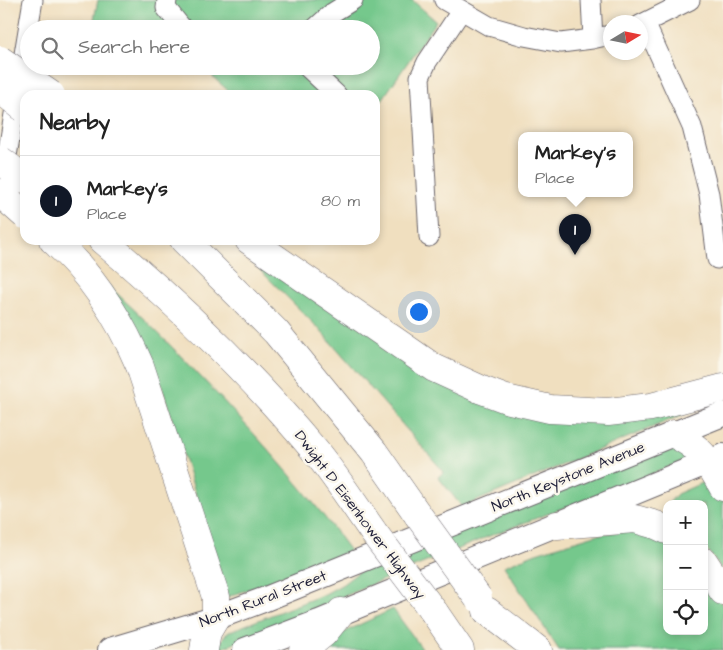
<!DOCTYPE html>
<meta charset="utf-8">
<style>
body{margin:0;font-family:"Architects Daughter",sans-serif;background:#f2f2f2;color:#222}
.controls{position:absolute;right:15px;bottom:15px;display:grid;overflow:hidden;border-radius:10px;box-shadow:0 2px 8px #0003}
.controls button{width:45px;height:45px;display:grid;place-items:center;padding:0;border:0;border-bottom:1px solid #e0e0e0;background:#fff;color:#222;font:25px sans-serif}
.compass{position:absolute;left:603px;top:15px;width:45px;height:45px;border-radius:50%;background:#fff;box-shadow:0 2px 8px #0003;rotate:80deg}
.you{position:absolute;left:418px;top:311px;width:18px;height:18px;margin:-12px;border:4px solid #fff;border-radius:50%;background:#1a73e8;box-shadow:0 0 0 8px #1a73e833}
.badge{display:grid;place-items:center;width:32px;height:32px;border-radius:50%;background:#111827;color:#fff;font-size:16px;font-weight:700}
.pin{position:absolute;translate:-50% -41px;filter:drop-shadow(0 1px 2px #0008)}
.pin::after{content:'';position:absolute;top:26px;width:18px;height:15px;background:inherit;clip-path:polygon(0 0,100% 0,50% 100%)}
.popup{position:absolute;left:518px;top:132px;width:115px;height:65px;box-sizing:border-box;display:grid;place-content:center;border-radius:10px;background:#fff;filter:drop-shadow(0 1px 4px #0005);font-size:16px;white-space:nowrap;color:#767676}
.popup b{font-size:19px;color:#222}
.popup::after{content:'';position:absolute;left:50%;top:100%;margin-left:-10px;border:10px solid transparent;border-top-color:#fff}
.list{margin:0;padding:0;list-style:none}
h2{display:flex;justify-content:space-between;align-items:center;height:65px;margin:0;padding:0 20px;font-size:21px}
h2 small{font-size:16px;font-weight:400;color:#767676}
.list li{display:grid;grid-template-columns:32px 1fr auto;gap:15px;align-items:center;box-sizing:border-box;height:90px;padding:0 20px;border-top:1px solid #e0e0e0}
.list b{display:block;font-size:19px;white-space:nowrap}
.list p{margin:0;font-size:16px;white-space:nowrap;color:#767676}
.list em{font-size:16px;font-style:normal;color:#767676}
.icon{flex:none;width:28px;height:28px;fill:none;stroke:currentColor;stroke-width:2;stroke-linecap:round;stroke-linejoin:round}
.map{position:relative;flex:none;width:723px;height:650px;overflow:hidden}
.search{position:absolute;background:#fff;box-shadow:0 2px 8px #0003;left:20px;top:20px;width:360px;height:55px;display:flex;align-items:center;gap:12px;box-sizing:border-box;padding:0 18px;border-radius:28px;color:#767676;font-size:19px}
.panel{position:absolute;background:#fff;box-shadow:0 2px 8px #0003;left:20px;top:90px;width:360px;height:155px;border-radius:15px}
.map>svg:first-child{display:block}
.green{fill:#74c88c;stroke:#4b7564}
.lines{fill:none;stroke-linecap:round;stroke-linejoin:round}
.minor-casing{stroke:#6a6469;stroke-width:21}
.major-casing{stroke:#6a6469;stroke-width:26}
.highway-casing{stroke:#6a6469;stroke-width:29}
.minor{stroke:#fff;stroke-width:19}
.major{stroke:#fff;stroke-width:24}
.highway{stroke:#fff;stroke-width:28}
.highway-bridge-casing{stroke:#6a6469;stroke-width:29;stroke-linecap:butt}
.highway-bridge{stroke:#fff;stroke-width:28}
.labels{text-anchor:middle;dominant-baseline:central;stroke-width:5;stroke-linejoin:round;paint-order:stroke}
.street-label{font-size:15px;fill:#22223b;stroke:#fbf7ec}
</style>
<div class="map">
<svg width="723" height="650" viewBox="0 0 723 650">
<rect width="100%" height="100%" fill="#fbf7ec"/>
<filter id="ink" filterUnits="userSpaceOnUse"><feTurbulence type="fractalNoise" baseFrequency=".02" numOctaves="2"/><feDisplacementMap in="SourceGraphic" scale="10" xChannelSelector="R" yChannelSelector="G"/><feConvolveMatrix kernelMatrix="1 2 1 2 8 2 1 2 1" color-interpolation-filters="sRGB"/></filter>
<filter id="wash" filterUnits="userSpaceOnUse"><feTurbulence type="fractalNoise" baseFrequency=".0096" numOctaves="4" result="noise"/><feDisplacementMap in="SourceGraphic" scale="20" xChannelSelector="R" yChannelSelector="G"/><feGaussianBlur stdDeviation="1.12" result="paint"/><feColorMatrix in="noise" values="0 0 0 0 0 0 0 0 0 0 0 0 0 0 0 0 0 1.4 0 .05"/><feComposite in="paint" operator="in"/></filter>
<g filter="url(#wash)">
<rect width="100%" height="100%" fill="#f0dfbf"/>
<path class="green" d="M98 0H412L436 21 375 110V95H233L214 78 205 66H371V29H92Z
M230 240H241L476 397 696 409 462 507 438 477 444 472 319 329Z
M105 283C145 318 181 356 217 394 264 444 310 495 350 551L228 597 162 387 148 350 136 328Z
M669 446 684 448 688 459 610 491 595 496 492 535 368 586 221 649 218 646 219 643 228 632 325 594 343 584 360 571Z
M706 481 723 499V571L704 546V504H668L677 494Z
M630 530 667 541V631H704V578L723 606V650H559L504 566 536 553 595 535Z
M393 609 423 650H318C335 634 371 620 393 609Z"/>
</g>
<g filter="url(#ink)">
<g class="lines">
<g class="minor-casing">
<path id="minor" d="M167 0 166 8 183 29
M444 0 489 26 524 36 561 43 592 39 610 35
M591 0 593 39
M645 23 692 127 709 194 717 259
M640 25 690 0
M314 29 332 13 353 0
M306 66 337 95
M4 174 33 0
M429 237 420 77 427 62 461 11"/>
</g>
<g class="major-casing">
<path id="major" d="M110 650 207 621 263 600 723 414
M245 650 319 622 723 456"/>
</g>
<g class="highway-casing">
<path id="highway" d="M53 240C91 274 120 319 140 366L216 597V617L207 632 204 650
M102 240C179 305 252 375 316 452 337 478 355 506 374 533
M184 240 276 332 374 452 418 515
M249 240 434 368 482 390 506 399 550 409 608 412 651 407 723 388
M674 434C702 448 708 461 723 487
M557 525 635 519 656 525 667 530
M704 562 723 591
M487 611 538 650
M434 612 460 650
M303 650 324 633 341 612"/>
</g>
<use href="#minor" class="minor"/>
<use href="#major" class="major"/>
<use href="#highway" class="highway"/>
<g class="highway-bridge-casing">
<path id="highway-bridge" d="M0 60 51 95
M0 89 25 109
M0 160 25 179
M0 193 25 215
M418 515 478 598
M374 533 434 612"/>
</g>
<use href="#highway-bridge" class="highway-bridge"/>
</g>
</g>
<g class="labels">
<g class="street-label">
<text transform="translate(568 477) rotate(-22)">North Keystone Avenue</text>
<text transform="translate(360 515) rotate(53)">Dwight D Eisenhower Highway</text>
<text transform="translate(263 599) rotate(-21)">North Rural Street</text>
</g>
</g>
</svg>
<div class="controls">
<button>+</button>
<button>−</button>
<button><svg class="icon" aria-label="locate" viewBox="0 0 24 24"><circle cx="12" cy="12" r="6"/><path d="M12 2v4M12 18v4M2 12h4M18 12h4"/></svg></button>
</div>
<svg class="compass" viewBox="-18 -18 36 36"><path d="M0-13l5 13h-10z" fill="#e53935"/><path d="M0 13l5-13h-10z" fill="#767676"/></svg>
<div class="you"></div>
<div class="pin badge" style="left:575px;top:255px">1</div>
<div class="popup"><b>Markey's</b>Place</div>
<div class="search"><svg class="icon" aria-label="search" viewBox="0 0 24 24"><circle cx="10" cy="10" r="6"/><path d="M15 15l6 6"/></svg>Search here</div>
<section class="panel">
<h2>Nearby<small></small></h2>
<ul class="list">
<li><span class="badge">1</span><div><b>Markey's</b><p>Place</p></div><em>80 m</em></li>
</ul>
</section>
</div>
